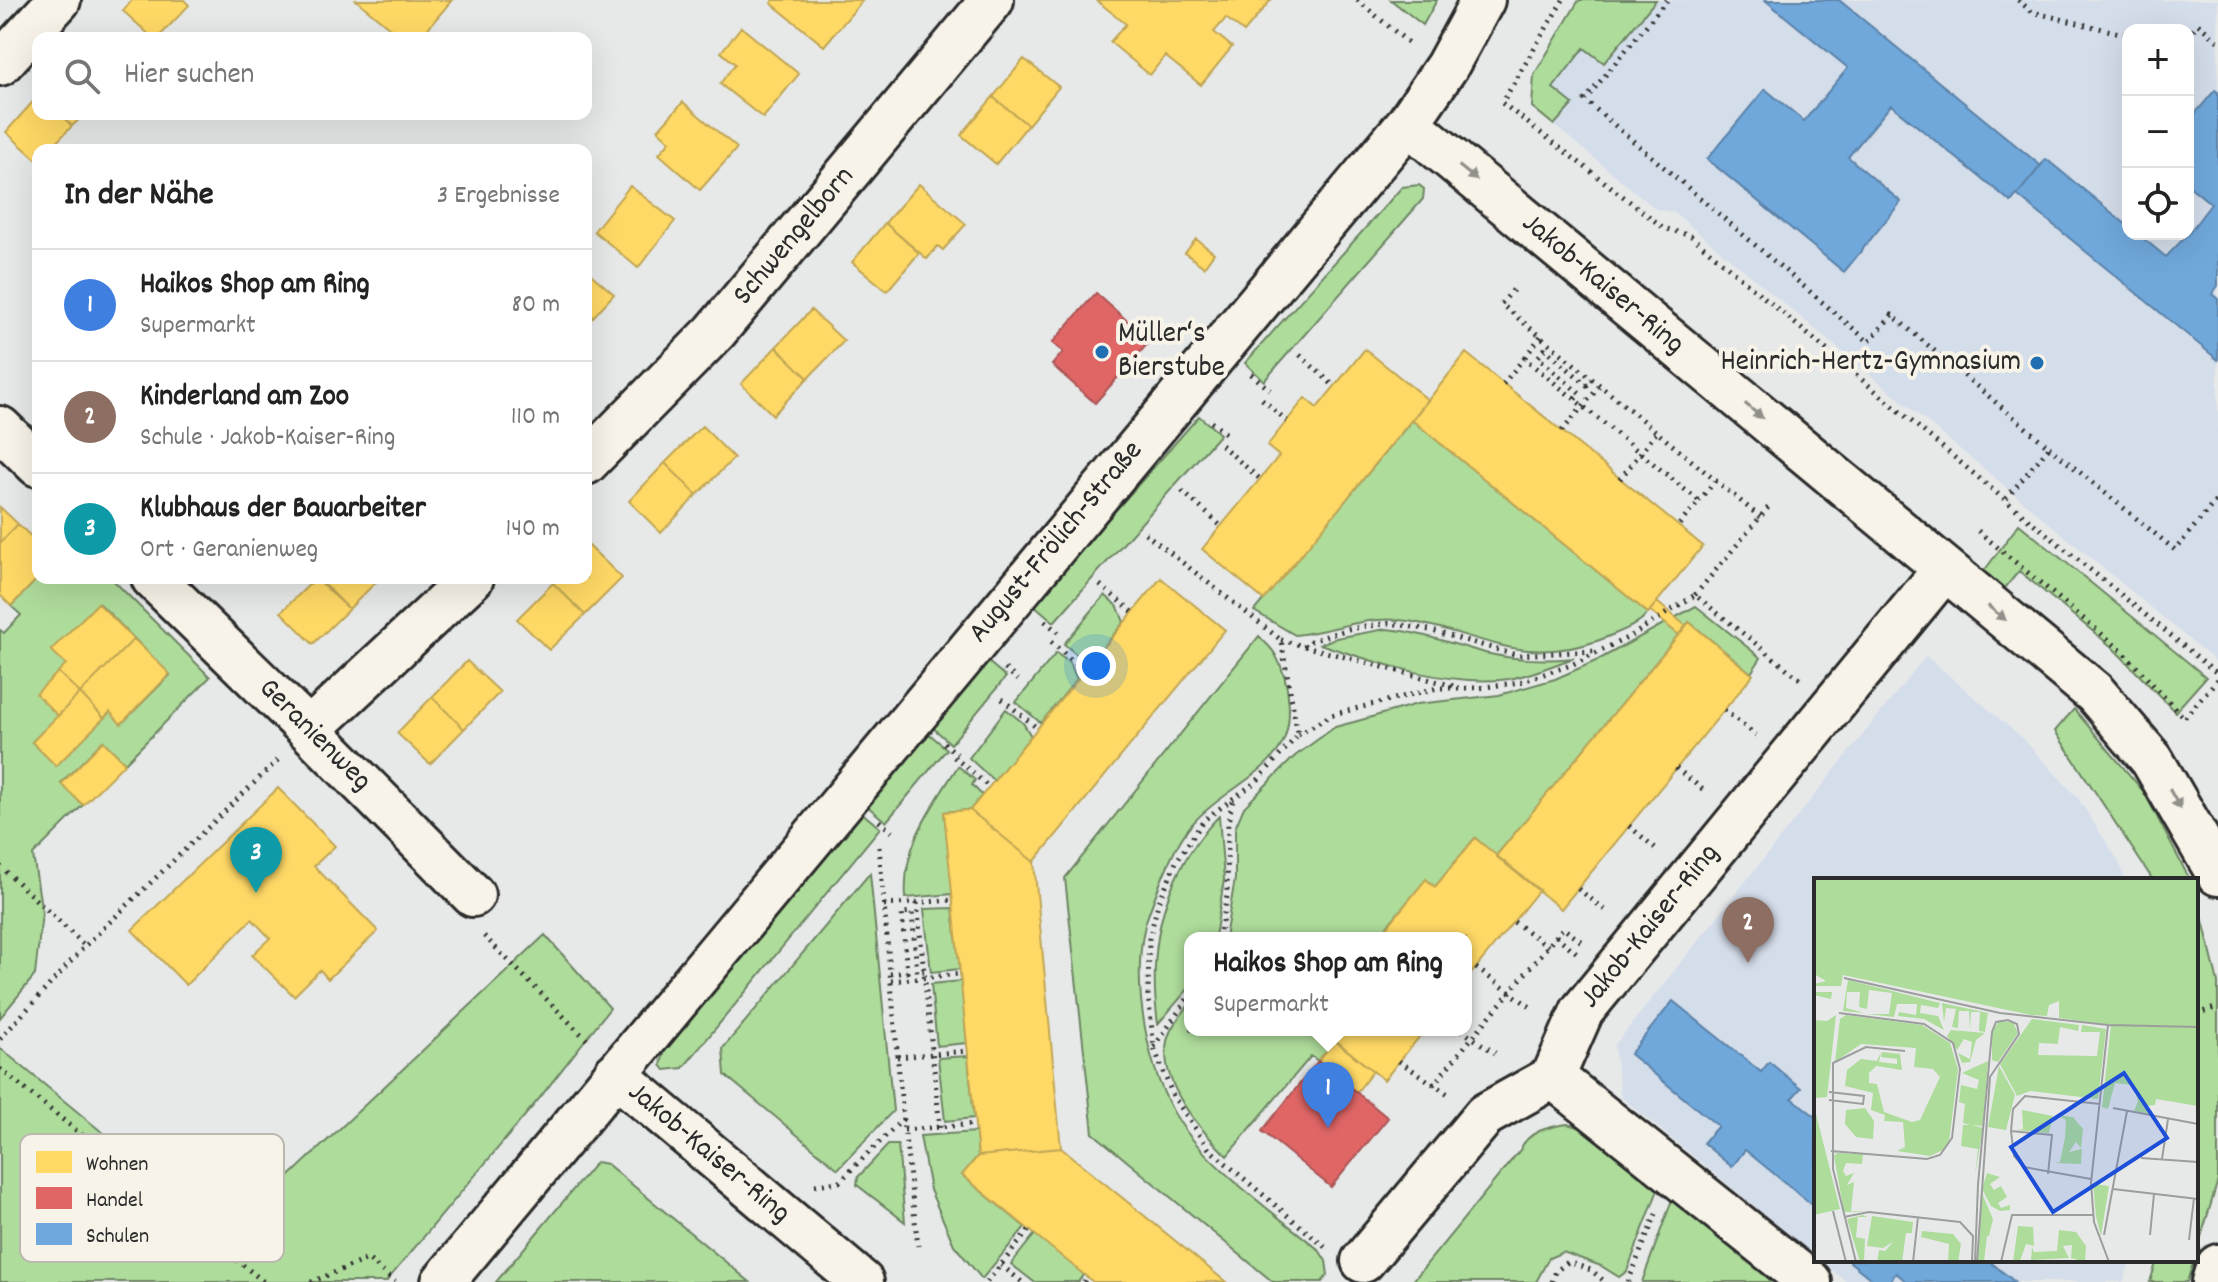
<!DOCTYPE html>
<html lang="de">
<meta charset="utf-8">
<style>
body{margin:0;font-family:Dekko,sans-serif;background:#f2f2f2;color:#222}
.controls{position:absolute;right:24px;top:24px;display:grid;overflow:hidden;border-radius:16px;box-shadow:0 8px 32px #0002}
.controls button{width:72px;height:72px;display:grid;place-items:center;padding:0;border:0;border-bottom:2px solid #e0e0e0;background:#fff;color:#222;font:40px sans-serif}
.you{position:absolute;left:1096px;top:666px;width:28px;height:28px;margin:-20px;border:6px solid #fff;border-radius:50%;background:#1a73e8;box-shadow:0 0 0 12px #1a73e833}
.badge{display:grid;place-items:center;width:52px;height:52px;border-radius:50%;background:#1a73e8;color:#fff;font-size:26px;font-weight:700}
.pin{position:absolute;translate:-50% -66px;filter:drop-shadow(0 2px 4px #0008)}
.pin::after{content:'';position:absolute;top:42px;width:28px;height:24px;background:inherit;clip-path:polygon(0 0,100% 0,50% 100%)}
.popup{position:absolute;left:1184px;top:932px;width:288px;height:104px;box-sizing:border-box;display:grid;place-content:center;border-radius:16px;background:#fff;filter:drop-shadow(0 2px 6px #0005);font-size:26px;white-space:nowrap;color:#767676}
.popup b{font-size:30px;color:#222}
.popup::after{content:'';position:absolute;left:50%;top:100%;margin-left:-16px;border:16px solid transparent;border-top-color:#fff}
.list{margin:0;padding:0;list-style:none}
h2{display:flex;justify-content:space-between;align-items:center;height:104px;margin:0;padding:0 32px;font-size:34px}
h2 small{font-size:26px;font-weight:400;color:#767676}
.list li{display:grid;grid-template-columns:52px 1fr auto;gap:24px;align-items:center;box-sizing:border-box;height:112px;padding:0 32px;border-top:2px solid #e0e0e0}
.list b{display:block;font-size:30px;white-space:nowrap}
.list p{margin:0;font-size:26px;white-space:nowrap;color:#767676}
.list em{font-size:26px;font-style:normal;color:#767676}
.icon{flex:none;width:44px;height:44px;fill:none;stroke:currentColor;stroke-width:2;stroke-linecap:round;stroke-linejoin:round}
.map{position:relative;flex:none;width:2218px;height:1282px;overflow:hidden}
.search{position:absolute;background:#fff;box-shadow:0 8px 32px #0002;left:32px;top:32px;width:560px;height:88px;display:flex;align-items:center;gap:20px;box-sizing:border-box;padding:0 28px;border-radius:16px;color:#767676;font-size:30px}
.panel{position:absolute;background:#fff;box-shadow:0 8px 32px #0002;left:32px;top:144px;width:560px;height:440px;border-radius:16px}
.map>svg:first-child{display:block}
.built{fill:#d4ddea;fill-rule:evenodd}
.green{fill:#aedc9b;stroke:#6c8463;stroke-width:2;fill-rule:evenodd}
.homes{fill:#ffd966;stroke:#bfa554;stroke-width:2}
.shops{fill:#e06666;stroke:#aa5454;stroke-width:2}
.schools{fill:#6fa8dc;stroke:#5b82a7;stroke-width:2}
.lines{fill:none;stroke-linecap:round;stroke-linejoin:round}
.minor-casing{stroke:#2b2b2b;stroke-width:48}
.path{stroke:#2b2b2b;stroke-width:5;stroke-dasharray:2 6;stroke-linecap:butt}
.minor{stroke:#f7f3e8;stroke-width:42}
.oneway{fill:#918f8a}
.poi-dot{fill:#1f6fb2;stroke:#f7f3e8;stroke-width:3}
.labels{text-anchor:middle;dominant-baseline:central;stroke-width:8;stroke-linejoin:round;paint-order:stroke}
.street-label{font-size:30px;fill:#2b2b2b;stroke:#f7f3e8}
.poi-label{font-size:30px;fill:#2b2b2b;stroke:#f7f3e8;text-anchor:start}
.inset-road{fill:none;stroke:#9c9d9d;stroke-width:2}
.view{fill:#1d4ed8;fill-opacity:0.15;stroke:#1d4ed8;stroke-width:4}
.inset-edge{fill:none;stroke:#2b2b2b;stroke-width:4}
.key{fill:#f7f3e8;stroke:#bab7af;stroke-width:2}
.key-label{font-size:22px;fill:#2b2b2b}
</style>
<div class="map">
<svg width="2218" height="1282" viewBox="0 0 2218 1282">
<rect width="100%" height="100%" fill="#e7e9e9"/>
<filter id="ink" filterUnits="userSpaceOnUse"><feTurbulence type="fractalNoise" baseFrequency=".0125" numOctaves="2"/><feDisplacementMap in="SourceGraphic" scale="16" xChannelSelector="R" yChannelSelector="G"/><feConvolveMatrix kernelMatrix="1 2 1 2 8 2 1 2 1" color-interpolation-filters="sRGB"/></filter>
<g filter="url(#ink)">
<path class="built" d="M1579 0H2218V663L1675 213 1656 209 1532 107 1534 75ZM2128 30H2188V234H2128Z
M1926 656 2020 736 2077 797 2119 862 2125 880H1816V1257L1621 1097 1614 1046Z
M1820 1260H2131L2123 1282H1847Z"/>
<path class="green" d="M1391 0H1437L1423 25Z
M1579 0H1656L1604 63 1584 48 1553 88 1573 104 1554 125 1532 107 1534 75Z
M1419 185 1424 189 1423 199 1264 381 1245 363 1402 187Z
M1199 416 1220 434 1054 622 1033 604Z
M1412 420 1648 613C1638 625 1626 629 1612 635 1577 651 1536 655 1499 645 1465 637 1433 623 1398 620 1362 617 1330 632 1295 635L1254 611Z
M2019 524 2206 677 2175 712 2112 647 2019 571 2001 593 1981 575Z
M38 578H111L210 677 125 763 103 741 61 783 83 805 33 855 42 913 35 975 0 1018V630L4 633 21 615 11 606ZM99 603 170 675 122 723 110 712 56 765 32 742 58 716 66 664 52 650Z
M1105 595 1118 607 1124 622 1089 665 1064 644Z
M1696 606 1761 658 1751 673 1689 622 1496 856 1475 838 1435 887 1426 880 1387 926 1397 934 1393 938H1225L1235 879V828L1244 807 1295 756 1335 727 1354 722 1417 704 1499 695 1555 679 1598 660Z
M1386 629C1421 632 1452 644 1485 653 1515 660 1544 661 1574 658 1553 665 1531 675 1509 679 1450 687 1376 663 1320 644L1336 638Z
M1259 636C1264 642 1271 647 1275 654 1290 680 1296 727 1277 752 1257 779 1218 795 1194 822 1180 837 1172 856 1164 874 1157 891 1150 908 1145 925 1131 984 1147 1074 1181 1124 1210 1168 1277 1215 1319 1250L1326 1261 1328 1275 1322 1282H1273L1093 1133 1065 878Z
M1056 653 1070 663 1077 679 1041 723 1016 702Z
M986 660 1006 677 951 744 931 726Z
M1006 709 1023 723 1031 736 994 781 969 758Z
M2074 709 2144 792 2190 880H2153L2055 731Z
M927 732 947 749 886 822 866 805Z
M958 766 975 780 972 785 982 795 970 810 944 812 953 894 906 898C902 845 931 809 958 766Z
M861 812 880 828 683 1068 665 1070 661 1065 664 1052Z
M1219 816 1224 880 1216 931 1214 938H1190V987L1158 1024C1147 946 1162 875 1219 816Z
M870 873 893 1111 838 1169 725 1075 723 1048Z
M2196 891 2218 983V1180L2196 1254Z
M953 908 960 969 931 972 924 909Z
M545 935 610 1008 538 1100 386 1282H0V1048L227 1235Z
M961 981 967 1043 937 1046 931 984Z
M1190 1004V1030H1323L1335 1041 1318 1061 1311 1056 1227 1156C1199 1128 1159 1084 1167 1041 1170 1027 1181 1015 1190 1004Z
M968 1056 974 1118 945 1121 938 1058Z
M1567 1124 1593 1131 1659 1187 1627 1271 1619 1277 1601 1266 1563 1252 1549 1258 1536 1282H1412L1520 1150C1528 1131 1548 1127 1567 1124Z
M976 1132 978 1156 962 1175 1025 1227 982 1279 954 1245 930 1190 920 1136Z
M888 1145H898L905 1222 857 1185 858 1177Z
M596 1162 607 1164 750 1282H496Z
M1673 1197 1775 1282H1642Z
M1035 1234 1084 1274 1078 1282H1034L1011 1264Z
M2157 1260H2194L2187 1282H2150Z"/>
<path class="homes" d="M132 0H184L189 5 158 38H153L123 11Z
M356 0H452L420 38H402Z
M773 0H863L824 46 771 3Z
M1096 0H1271L1244 32 1226 18 1214 32 1232 47 1201 85 1165 56 1150 75 1110 42 1126 24Z
M741 27 799 74 763 118 720 84 735 64 721 52Z
M1024 59 1059 87 1028 125 993 97Z
M38 96V114H60L72 126 49 150H38V161L6 132Z
M993 97 1028 125 996 164 961 135Z
M683 102 737 148 700 190 659 154 670 141 658 130Z
M60 114H85L72 126Z
M919 184 966 224 943 250 938 246 927 259 885 223Z
M630 186 675 221 638 268 594 231Z
M885 223 919 253 887 291 852 262Z
M1196 239 1214 253 1204 267 1185 253Z
M586 270 614 294 586 325Z
M811 310 844 341 808 378 776 347Z
M776 347 808 378 773 415 741 384Z
M1365 349 1428 400 1264 600 1202 549 1279 456 1267 446 1305 398 1317 408Z
M1466 353 1703 546 1648 613 1412 420Z
M702 426 734 458 697 495 665 463Z
M665 463 697 495 661 533 629 501Z
M0 507 18 524 0 543Z
M18 524 38 543V578L11 606 0 595V543Z
M589 546 622 578 585 615 553 583 557 578H586V549Z
M316 578 349 609 313 644 281 612Z
M318 578H380L349 609Z
M1161 578 1225 630 1034 862 970 810Z
M553 583 585 615 549 650 517 619Z
M1657 602 1686 626 1679 635 1650 611Z
M98 603 134 639 80 693 58 672 66 664 51 650Z
M1689 622 1753 675 1561 909 1496 856Z
M134 639 170 674 121 724 110 712 104 718 80 693Z
M467 661 500 692 464 729 432 697Z
M58 672 80 693 58 716 36 694Z
M80 693 104 718 56 766 32 742Z
M432 697 464 729 430 764 397 733Z
M103 741 125 763 83 805 61 784Z
M278 788 335 846 314 866 378 931 328 979 320 970 294 996 252 955 270 938 252 919 186 985 132 930Z
M970 810 1034 862 1061 1148 978 1156 944 812Z
M1475 838 1539 890 1466 980V938H1393L1397 934 1387 927 1426 879 1435 887Z
M1323 1030H1425L1384 1080Z
M1335 1041 1373 1071 1356 1093 1318 1061Z
M1061 1148 1226 1282H1093L962 1175 978 1156Z"/>
<path class="shops" d="M1096 293 1150 341 1095 403 1052 365 1063 352 1052 343Z
M1318 1061 1388 1118 1331 1187 1262 1131Z"/>
<path class="schools" d="M1765 0H1839L2041 166 2011 202 1891 105 1848 157 1901 202 1844 272 1707 159 1765 89 1804 121 1848 68Z
M2215 90 2218 92V286L2212 294 2218 299V360L2017 195 2046 159 2128 226V234H2138L2166 257 2188 234 2211 204 2188 185V122Z
M1673 1001 1761 1072 1769 1062 1801 1088 1792 1098 1816 1117V1208L1745 1150 1732 1167 1703 1143 1718 1126 1630 1054Z
M1851 1260H1988L2015 1282H1907L1896 1273 1889 1282H1875L1850 1262Z"/>
<g class="lines">
<g class="minor-casing">
<path id="minor" d="M0 64 59 0
M1408 123 2095 693 2152 760 2218 874
M0 428 38 465
M586 463 715 332 992 0
M153 578 309 730 473 895
M309 730 472 578
M615 1074 862 1282
M1553 1077 1582 1011 1944 570
M1553 1077 1810 1282
M1363 1261 1485 1115 1553 1077
M443 1282 1408 123 1447 66 1483 0
M2213 1282 2218 1266"/>
</g>
<path class="path" d="M1357 0 1410 44
M1563 0 1502 103 1664 228 1691 236 2005 500 2218 674
M1667 0 1585 100 1869 342 1892 315 2049 447 2005 500
M2018 0 2032 12 2128 35
M2188 36 2198 24 2218 41
M1513 290 1501 304 1760 517
M1300 355 1334 386
M1525 357 1541 336
M1251 374 1270 390
M1503 384 1524 358 1699 501 1678 526
M1262 399 1287 421
M1575 399 1580 394 1538 357 1545 349 1587 385 1592 379
M1211 422 1229 436
M1562 431 1600 386
M1221 445 1260 479
M2049 447 2175 550 2218 498
M1620 479 1657 432
M1182 491 1221 526
M1699 501 1715 481
M1978 531 2121 650 2184 718 2218 679
M1145 533 1281 640 1298 735 1257 781 1204 820 1176 862 1158 904 1149 939 1148 995 1154 1048 1173 1096 1209 1149 1325 1247
M1100 585 1133 612
M1695 595 1771 504
M1045 621 1059 633
M1281 640 1454 686
M1051 642 1084 671
M1304 647 1311 641 1348 629 1391 623 1429 630 1516 655 1596 651
M1005 669 1018 680
M1002 699 1037 728
M1724 710 1756 735
M1298 735 1331 715 1437 688H1479L1520 682 1571 665 1631 636 1695 595 1800 679
M944 743 957 754
M954 757 989 787
M1676 768 1707 793
M879 821 892 832
M1629 826 1659 851
M879 847 903 1119 918 1246
M0 866 85 946
M1578 889 1609 913
M917 903 940 1128
M884 905 953 900
M1514 922 1548 946
M484 936 589 1042
M1556 936 1577 953
M1219 938 1227 896 1228 822 1233 800
M1476 968 1532 1008
M890 974 907 972 902 913 912 912 917 972 924 971
M891 981 960 974
M2196 1014 2218 1007
M1461 1030 1495 1053
M0 1039 85 946 280 758
M1154 1047 1190 995
M897 1057 968 1051
M1399 1061 1448 1094
M0 1069 264 1282
M1433 1085 1563 928 1583 943
M904 1130 975 1124
M815 1185 839 1182 903 1119
M1001 1265 1022 1282
M311 1282 368 1259 395 1282
M987 1282 1029 1230
M1084 1282 1088 1277
M1552 1282 1556 1271 1568 1262 1591 1270 1605 1282
M1628 1282 1656 1214"/>
<use href="#minor" class="minor"/>
</g>
<defs><path id="oneway-solid" d="M-6-.8H1V-3.2L6.5 0L1 3.2V.8H-6Z" transform="scale(2)"/></defs>
<g class="oneway">
<use href="#oneway-solid" transform="translate(1468 173) rotate(39)"/>
<use href="#oneway-solid" transform="translate(1754 411) rotate(40)"/>
<use href="#oneway-solid" transform="translate(1997 613) rotate(39)"/>
<use href="#oneway-solid" transform="translate(2175 799) rotate(60)"/>
</g>
</g>
<g class="poi-dot">
<circle cx="1102" cy="352" r="8"/>
<circle cx="2037" cy="363" r="8"/>
</g>
<g class="labels">
<g class="street-label">
<text transform="translate(795 237) rotate(-50)">Schwengelborn</text>
<text transform="translate(1602 285) rotate(40)">Jakob-Kaiser-Ring</text>
<text transform="translate(1057 543) rotate(-50)">August-Frölich-Straße</text>
<text transform="translate(314 736) rotate(45)">Geranienweg</text>
<text transform="translate(1651 927) rotate(-51)">Jakob-Kaiser-Ring</text>
<text transform="translate(708 1154) rotate(40)">Jakob-Kaiser-Ring</text>
</g>
<g class="poi-label">
<text x="1118" y="335">Müller‘s<tspan x="1118" dy="34">Bierstube</tspan></text>
<text x="2021" y="363" text-anchor="end">Heinrich-Hertz-Gymnasium</text>
</g>
</g>
<g transform="translate(1814 878)">
<rect width="384" height="384" fill="#e7e9e9"/>
<path d="M0 0H384V228L342 221 341 227 332 228 334 236 320 233 324 223 319 207 301 205 294 231 288 229 297 147 245 140V123L235 127 233 138 217 137 29 97 27 108H1L2 114H18L17 121 0 117V106L12 103 0 96ZM34 102 126 125 124 130 107 127 106 135 124 138 130 152 110 141 84 138 85 134 102 137 103 126H83L80 139 53 136H75L78 115 55 112 53 131 45 129 46 114H33L32 130 50 135 29 133ZM128 125 174 135 171 154 165 153 166 134H157L156 152 155 133H150L149 151 150 133H145L144 150 138 149 142 131 132 130 130 144ZM22 137 13 219 2 220 1 232 26 331 0 337V142L13 143ZM32 137 108 147 136 165 144 191 135 264 129 272 116 278 83 273 91 269 89 244 70 243 71 237 57 232 59 215 31 208 33 192 47 181 63 183 67 174 65 184 83 186V181L67 179 68 174 86 176 88 192 62 188 55 195V205L63 206 70 234 98 244 106 242 126 199 119 191 100 189 102 170 47 166 21 184 26 141ZM218 141 265 147 264 153 246 149 244 166 225 165 224 177 283 178 286 154H267L268 147 292 151 284 221 216 213 203 218 186 186ZM185 143 199 144 204 155 184 184 178 182V154ZM137 152 171 155 162 162 156 184 148 185 144 175 156 181 158 164 150 161 143 172 133 158ZM174 183 169 248 158 247 169 250 161 297 164 271 147 268 149 247H156L149 245 151 226 145 224 147 207 163 211 165 202 148 195ZM185 188 201 217 192 252 174 249ZM51 230 60 243 59 261 42 259 31 246 32 232ZM208 232 239 238 235 255 203 252 209 251ZM243 237 259 239 269 251 267 270 262 264 255 274 268 271 267 286 241 285 246 284 251 260 252 242ZM23 275 49 276 48 286 32 285 29 293 32 298 40 295 33 307 40 304 37 333H58L30 334 20 278ZM173 295 186 299 176 306 180 312 187 308 193 319 184 325 187 330 196 327V332L186 333 177 328 168 311ZM279 306 295 308 287 358 282 338ZM167 313 179 341 175 358 189 359 173 358 170 384H163ZM49 337 53 339H44L42 359 51 361 50 384H46L33 341ZM58 338 99 344 98 355H92L88 384H63L65 372 71 373 79 364 69 370 53 368ZM204 348 219 349 220 368 212 366 206 383 199 384ZM245 352 262 354 272 368 271 384 257 380 258 367 249 368 255 380 217 382 218 369 220 374 243 373ZM108 353 139 356 147 366 144 384H134L135 366 107 359Z" fill="#aedc9b"/>
<path class="inset-road" d="M30 100 186 135 294 147 384 149M294 147 277 305 280 344 295 384M15 222 49 226 50 218 15 214M299 230 384 246M197 253 238 257 234 296M17 273 113 281 126 277 138 260 146 191 139 165 110 146 25 135M327 280 384 284M348 281 354 241M277 301 210 289 200 278 197 253 199 231 211 218 286 226M299 311 384 321M19 333 32 384M30 339 55 334 146 344 159 358 158 384M290 357 313 233M336 357 340 316M375 362 380 320M42 384 19 291V185L52 169 91 173M99 384 104 339M161 384 164 306 178 154 182 144 194 142 203 146 205 156 176 199 163 384M187 384 198 337H279"/>
<path class="view" d="M310 195 353 260 239 334 197 269Z"/>
<rect width="384" height="384" class="inset-edge"/>
</g>
<rect x="20" y="1134" width="264" height="128" rx="12" class="key"/>
<rect x="36" y="1151" width="36" height="22" fill="#ffd966"/>
<rect x="36" y="1187" width="36" height="22" fill="#e06666"/>
<rect x="36" y="1223" width="36" height="22" fill="#6fa8dc"/>
<g class="key-label">
<text x="86" y="1170">Wohnen</text>
<text x="86" y="1206">Handel</text>
<text x="86" y="1242">Schulen</text>
</g>
</svg>
<div class="controls">
<button>+</button>
<button>−</button>
<button><svg class="icon" aria-label="locate" viewBox="0 0 24 24"><circle cx="12" cy="12" r="6"/><path d="M12 2v4M12 18v4M2 12h4M18 12h4"/></svg></button>
</div>
<div class="you"></div>
<div class="pin badge" style="left:1328px;top:1128px;background:#3f7fe0">1</div>
<div class="popup"><b>Haikos Shop am Ring</b>Supermarkt</div>
<div class="pin badge" style="left:1748px;top:963px;background:#8d6e63">2</div>
<div class="pin badge" style="left:256px;top:893px;background:#0f9aa8">3</div>
<div class="search"><svg class="icon" aria-label="search" viewBox="0 0 24 24"><circle cx="10" cy="10" r="6"/><path d="M15 15l6 6"/></svg>Hier suchen</div>
<section class="panel">
<h2>In der Nähe<small>3 Ergebnisse</small></h2>
<ul class="list">
<li><span class="badge" style="background:#3f7fe0">1</span><div><b>Haikos Shop am Ring</b><p>Supermarkt</p></div><em>80 m</em></li>
<li><span class="badge" style="background:#8d6e63">2</span><div><b>Kinderland am Zoo</b><p>Schule · Jakob-Kaiser-Ring</p></div><em>110 m</em></li>
<li><span class="badge" style="background:#0f9aa8">3</span><div><b>Klubhaus der Bauarbeiter</b><p>Ort · Geranienweg</p></div><em>140 m</em></li>
</ul>
</section>
</div>
